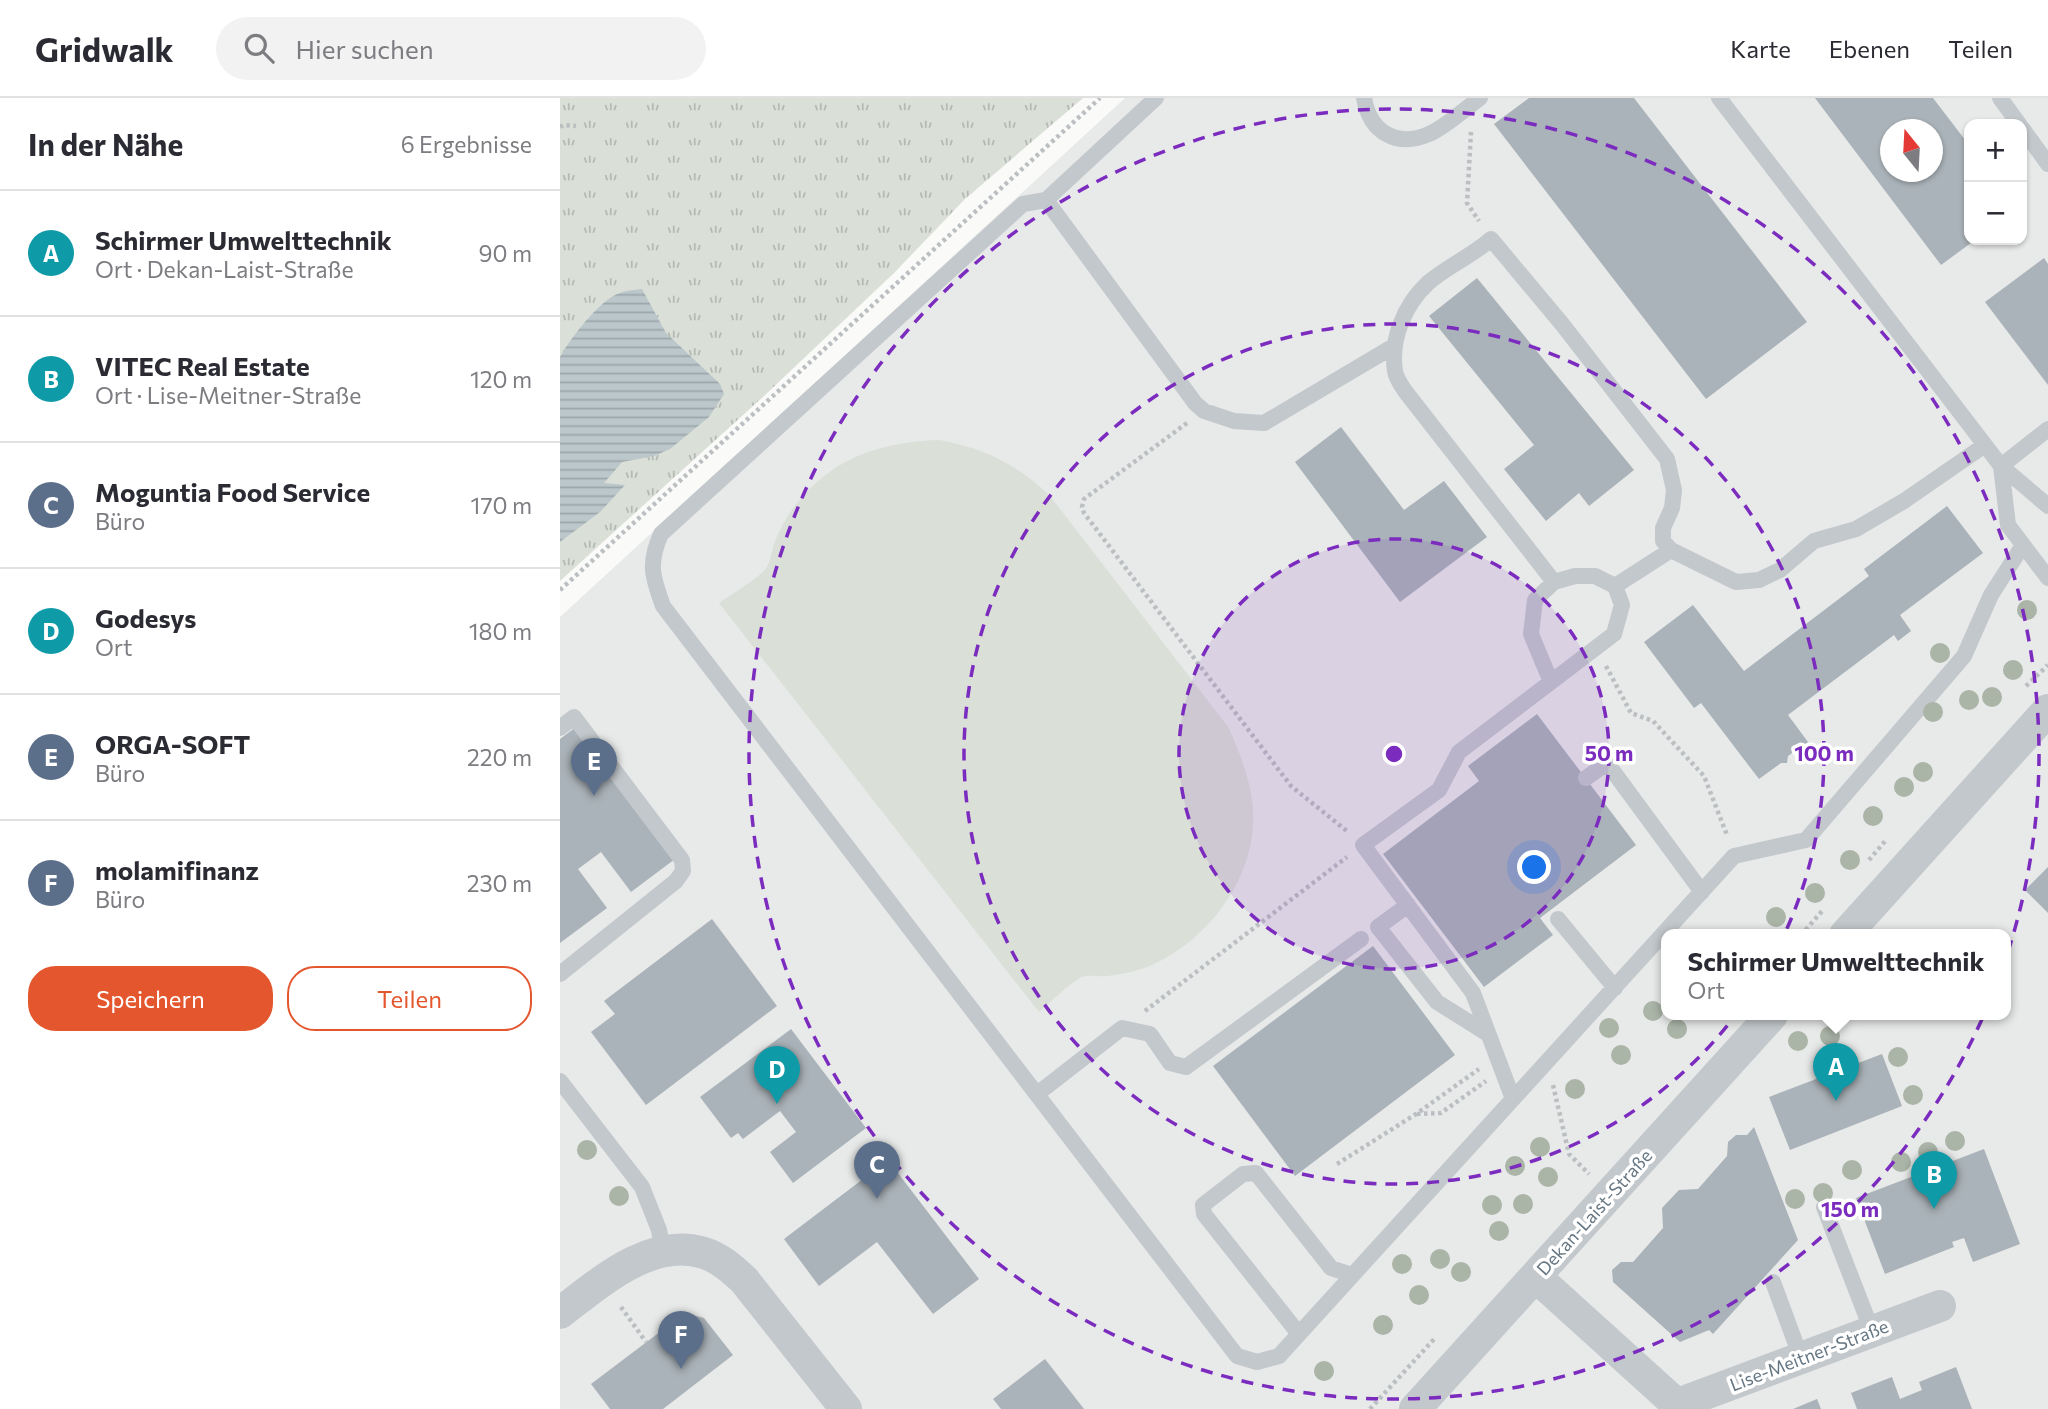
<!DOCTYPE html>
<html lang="de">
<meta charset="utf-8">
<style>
body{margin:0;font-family:Commissioner,sans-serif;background:#f2f2f3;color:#2b2b33}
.controls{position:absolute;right:21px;top:21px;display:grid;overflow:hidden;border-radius:14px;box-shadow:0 2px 5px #0004}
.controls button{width:63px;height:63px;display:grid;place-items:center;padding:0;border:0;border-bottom:2px solid #e1e1e2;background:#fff;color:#2b2b33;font:35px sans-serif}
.compass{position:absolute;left:1320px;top:21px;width:63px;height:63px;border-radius:50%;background:#fff;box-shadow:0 2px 5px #0004;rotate:342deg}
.you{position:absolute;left:975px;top:770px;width:24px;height:24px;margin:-18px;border:5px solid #fff;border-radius:50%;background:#1a73e8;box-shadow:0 0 0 10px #1a73e833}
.badge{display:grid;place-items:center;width:46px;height:46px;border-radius:50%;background:#e4572e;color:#fff;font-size:23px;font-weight:700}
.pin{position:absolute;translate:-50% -58px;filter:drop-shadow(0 2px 4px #0008)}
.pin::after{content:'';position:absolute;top:37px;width:24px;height:21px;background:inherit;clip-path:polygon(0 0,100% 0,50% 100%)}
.popup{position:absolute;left:1101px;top:831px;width:350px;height:91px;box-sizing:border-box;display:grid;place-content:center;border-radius:14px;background:#fff;filter:drop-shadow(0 2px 5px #0005);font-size:23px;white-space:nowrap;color:#7c7c81}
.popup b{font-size:26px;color:#2b2b33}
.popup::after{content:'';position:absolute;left:50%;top:100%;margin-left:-14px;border:14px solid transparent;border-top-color:#fff}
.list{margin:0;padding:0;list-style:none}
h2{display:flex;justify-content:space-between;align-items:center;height:91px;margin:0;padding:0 28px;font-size:30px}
h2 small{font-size:23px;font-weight:400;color:#7c7c81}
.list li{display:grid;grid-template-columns:46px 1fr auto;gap:21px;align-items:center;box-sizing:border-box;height:126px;padding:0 28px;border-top:2px solid #e1e1e2}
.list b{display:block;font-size:26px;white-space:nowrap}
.list p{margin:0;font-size:23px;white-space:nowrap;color:#7c7c81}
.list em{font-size:23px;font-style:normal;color:#7c7c81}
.actions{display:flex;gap:14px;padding:21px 28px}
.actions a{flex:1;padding:16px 0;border:2px solid #e4572e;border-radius:28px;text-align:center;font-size:24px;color:#e4572e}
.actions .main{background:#e4572e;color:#fff}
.icon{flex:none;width:38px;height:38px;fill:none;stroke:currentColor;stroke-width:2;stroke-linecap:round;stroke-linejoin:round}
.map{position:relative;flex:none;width:1488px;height:1311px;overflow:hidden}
header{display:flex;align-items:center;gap:42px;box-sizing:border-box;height:98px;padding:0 35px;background:#fff;border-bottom:2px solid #e1e1e2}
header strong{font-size:33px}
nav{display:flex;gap:38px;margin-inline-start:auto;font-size:24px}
.search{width:490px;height:63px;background:#f2f2f3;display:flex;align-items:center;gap:18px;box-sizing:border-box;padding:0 24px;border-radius:38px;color:#7c7c81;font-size:26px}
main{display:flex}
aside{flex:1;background:#fff}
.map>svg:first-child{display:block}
.built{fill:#e8e9e9;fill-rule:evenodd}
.grass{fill:url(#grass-tufts)}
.park{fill:#dadfd7}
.water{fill:url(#water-rules)}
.building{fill:#aab3b9;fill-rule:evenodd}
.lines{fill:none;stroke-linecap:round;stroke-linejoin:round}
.path{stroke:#bbbfc2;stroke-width:4.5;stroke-dasharray:3.5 3.5;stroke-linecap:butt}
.service{stroke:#c3c8cc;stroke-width:16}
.minor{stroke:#c3c8cc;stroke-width:32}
.tree{fill:#aab4a7}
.ring{fill:none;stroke:#7b2cbf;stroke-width:3.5;stroke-dasharray:12 9}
.labels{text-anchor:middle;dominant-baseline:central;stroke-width:7;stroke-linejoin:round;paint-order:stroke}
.street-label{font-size:18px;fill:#657683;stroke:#fff}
.centre{fill:#7b2cbf;stroke:#fff;stroke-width:3.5}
.ring-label{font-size:21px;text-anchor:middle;font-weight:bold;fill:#7b2cbf;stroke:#fff;stroke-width:7;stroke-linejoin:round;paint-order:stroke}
</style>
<header>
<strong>Gridwalk</strong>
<div class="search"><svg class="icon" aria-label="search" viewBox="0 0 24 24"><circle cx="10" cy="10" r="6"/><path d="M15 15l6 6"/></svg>Hier suchen</div>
<nav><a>Karte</a><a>Ebenen</a><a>Teilen</a></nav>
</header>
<main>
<aside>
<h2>In der Nähe<small>6 Ergebnisse</small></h2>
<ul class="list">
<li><span class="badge" style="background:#0f9aa8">A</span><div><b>Schirmer Umwelttechnik</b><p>Ort · Dekan-Laist-Straße</p></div><em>90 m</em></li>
<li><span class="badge" style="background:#0f9aa8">B</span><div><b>VITEC Real Estate</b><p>Ort · Lise-Meitner-Straße</p></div><em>120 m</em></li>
<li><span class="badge" style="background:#5c6f8a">C</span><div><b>Moguntia Food Service</b><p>Büro</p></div><em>170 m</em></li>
<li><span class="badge" style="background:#0f9aa8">D</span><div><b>Godesys</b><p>Ort</p></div><em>180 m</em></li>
<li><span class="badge" style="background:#5c6f8a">E</span><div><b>ORGA-SOFT</b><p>Büro</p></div><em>220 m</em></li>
<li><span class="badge" style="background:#5c6f8a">F</span><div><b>molamifinanz</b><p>Büro</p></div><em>230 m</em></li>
</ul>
<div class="actions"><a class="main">Speichern</a><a>Teilen</a></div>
</aside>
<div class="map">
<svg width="1488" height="1311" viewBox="0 0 1488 1311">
<defs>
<pattern id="grass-tufts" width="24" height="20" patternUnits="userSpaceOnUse" patternTransform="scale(1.75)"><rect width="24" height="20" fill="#dadfd7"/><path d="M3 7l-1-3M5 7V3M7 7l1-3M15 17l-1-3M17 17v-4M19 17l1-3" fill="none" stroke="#b4b9b4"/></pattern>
<pattern id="water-rules" width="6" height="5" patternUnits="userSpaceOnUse" patternTransform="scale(1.75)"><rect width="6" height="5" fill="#bbc7cb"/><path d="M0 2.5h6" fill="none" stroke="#9ca6aa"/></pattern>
</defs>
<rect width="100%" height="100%" fill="#fafaf8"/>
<path class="built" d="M565 0H1488V1311H0V519ZM1409 26H1462V142H1409ZM1330 32H1372V74H1330ZM1106 837H1446V917H1106Z"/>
<path class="grass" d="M0 0H523L405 101 334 175 205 297 0 483Z"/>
<path class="park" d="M380 342C426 351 456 366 490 398L669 630C679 654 688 675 692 701 702 770 654 838 594 866 579 873 563 876 547 878 539 879 527 876 520 880 506 888 492 903 479 914L159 505C169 498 202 478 207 469 211 462 212 451 215 443 218 435 223 427 227 419 264 363 315 344 380 342Z"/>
<path class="water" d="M82 191 106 235 160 286 164 296 149 319 110 351 94 358 62 364 44 385 65 387 40 414 0 444V259C10 241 40 201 60 195 67 192 75 192 82 191Z"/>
<path class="building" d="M969 0H1074L1247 224 1146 301 934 26Z
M1255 0H1373L1409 47V142H1415L1381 167ZM1330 32H1372V74H1330Z
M1484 160 1488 166V287L1425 204Z
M917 180 1074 372 1029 408 1019 395 986 423 944 371 974 347 869 218Z
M781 329 844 412 884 383 927 439 840 504 735 364Z
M1387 408 1423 455 1340 517 1351 533 1338 543 1334 537 1228 617 1248 644 1228 658 1227 665H1221L1199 681 1141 605 1134 610 1084 544 1133 507 1184 573 1309 478 1304 471Z
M977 616 1076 747 980 820 993 837 924 889 823 756 919 683 908 668Z
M16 629 115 761 71 794 41 754 18 771 47 810 0 845V641Z
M1488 769V815L1465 792Z
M152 821 217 908 86 1007 31 934 55 916 44 903Z
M813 848 895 957 735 1078 653 968Z
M231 931 306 1030 233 1085 210 1054 236 1034 220 1013 183 1041 178 1035 171 1040 140 999Z
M1322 956 1342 1008 1230 1052 1209 999Z
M1194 1029 1238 1142 1153 1236 1149 1232 1120 1244 1053 1184 1052 1172 1061 1164H1073L1103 1130 1102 1110 1119 1092 1138 1091 1167 1058 1168 1044 1176 1037H1187Z
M1424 1051 1460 1146 1413 1164 1404 1140 1392 1144 1394 1149 1325 1176 1296 1100Z
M328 1062 419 1181 373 1216 317 1144 259 1188 224 1141Z
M125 1215 144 1220 173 1257 103 1311H50L31 1286Z
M485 1261 524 1311H441L433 1301Z
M1396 1269 1412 1311H1297L1291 1295 1332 1279 1340 1301 1362 1292 1359 1284Z
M1257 1301 1261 1311H1233Z"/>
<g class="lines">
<path class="path" d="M0 29 3 27 16 28
M911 34 907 105 919 123
M627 325 524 401 522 409 524 415 731 688 788 734
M0 492 540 0
M1046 568 1071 615 1093 623 1144 678 1167 737
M1466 588 1488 567
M1309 762 1326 742
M1241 837 1263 812
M585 913 787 759
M993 987 1009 1056 1029 1076
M857 1016 881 1015 926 983
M777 1066 856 1016 919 971
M61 1209 86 1244
M810 1311 876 1239"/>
<path class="service" d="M596 0 486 102 463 106 101 436C88 465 92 478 103 508L677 1258 697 1264 719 1258 1174 758 1246 742 1404 558 1431 497 1463 447
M804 0C810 34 836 50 869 36 883 31 906 10 920 0
M1159 0 1441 368 1448 427 1488 480
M1440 0 1459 26
M1462 30 1488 66
M486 102 635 305 644 313 674 323 704 325 834 248
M1488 331 1441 368 1488 408
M994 484 845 293C841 287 836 280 835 273 830 241 845 206 868 185 886 169 912 158 931 141L1002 226 1107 361 1114 392 1112 410 1103 430V443L1111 452 1176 484 1199 482 1220 472 1254 443 1296 431 1344 403 1425 347
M1055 488 1111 452
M0 630 14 619 122 762 123 773 116 783 0 876
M1026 680 1047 665 1142 794
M848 807 818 829 877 904 928 936
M998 821 1055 890
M0 983 82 1089 99 1132 103 1154
M477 996 562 930 590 936 610 965 626 969 801 841
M953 1001 913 895 803 747 879 692 899 654 1054 536 1062 507 1055 488 1035 478H1015L994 484 975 502 971 536 991 584
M1264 1109 1312 1233
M1213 1184 1241 1260
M739 1236 644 1116 643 1107 683 1076 696 1075 771 1170 792 1177"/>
<path class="minor" d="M1285 837 1488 612
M976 1179 1122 1311
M0 1215C38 1186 91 1138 144 1155 160 1160 172 1171 184 1182L286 1311
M1118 1306 1380 1208
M855 1311 1212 917"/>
</g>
<g class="tree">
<circle cx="1467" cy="512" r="10"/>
<circle cx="1380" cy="555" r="10"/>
<circle cx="1453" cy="572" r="10"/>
<circle cx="1432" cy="599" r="10"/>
<circle cx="1409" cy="602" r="10"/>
<circle cx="1373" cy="614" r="10"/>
<circle cx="1363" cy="674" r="10"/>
<circle cx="1344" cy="689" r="10"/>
<circle cx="1313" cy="718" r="10"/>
<circle cx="1290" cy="762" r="10"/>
<circle cx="1255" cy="795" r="10"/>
<circle cx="1216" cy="819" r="10"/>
<circle cx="1093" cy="913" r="10"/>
<circle cx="1049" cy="930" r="10"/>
<circle cx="1117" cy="931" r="10"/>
<circle cx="1270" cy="938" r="10"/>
<circle cx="1238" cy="943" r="10"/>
<circle cx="1061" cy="957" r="10"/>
<circle cx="1338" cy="959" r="10"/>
<circle cx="1015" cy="991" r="10"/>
<circle cx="1353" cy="997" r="10"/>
<circle cx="1395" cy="1043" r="10"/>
<circle cx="980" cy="1049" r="10"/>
<circle cx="27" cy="1052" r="10"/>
<circle cx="1368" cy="1054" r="10"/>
<circle cx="1341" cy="1064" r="10"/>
<circle cx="955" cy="1068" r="10"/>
<circle cx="1292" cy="1072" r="10"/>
<circle cx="988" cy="1079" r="10"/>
<circle cx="1263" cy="1095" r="10"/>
<circle cx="59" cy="1098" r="10"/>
<circle cx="1235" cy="1101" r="10"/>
<circle cx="963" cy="1106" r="10"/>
<circle cx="932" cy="1107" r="10"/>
<circle cx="939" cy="1133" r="10"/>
<circle cx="880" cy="1161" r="10"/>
<circle cx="842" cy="1166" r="10"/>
<circle cx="901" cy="1174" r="10"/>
<circle cx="859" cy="1197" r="10"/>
<circle cx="823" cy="1227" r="10"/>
<circle cx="764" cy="1273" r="10"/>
</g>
<circle cx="834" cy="656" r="215" fill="#7b2cbf" fill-opacity=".12"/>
<g class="ring">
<circle cx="834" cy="656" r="215"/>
<circle cx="834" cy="656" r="430"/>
<circle cx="834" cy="656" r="645"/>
</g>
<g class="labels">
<g class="street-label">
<text transform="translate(1034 1114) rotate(-48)">Dekan-Laist-Straße</text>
<text transform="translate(1249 1257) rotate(-21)">Lise-Meitner-Straße</text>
</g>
</g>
<circle cx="834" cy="656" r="10" class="centre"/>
<g class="ring-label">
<text x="1049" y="663">50 m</text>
<text x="1264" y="663">100 m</text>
<text x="1290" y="1119">150 m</text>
</g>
</svg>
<div class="controls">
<button>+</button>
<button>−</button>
</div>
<svg class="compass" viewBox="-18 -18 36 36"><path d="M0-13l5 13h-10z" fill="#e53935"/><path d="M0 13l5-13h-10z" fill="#7c7c81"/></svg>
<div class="you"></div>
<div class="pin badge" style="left:1276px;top:1003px;background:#0f9aa8">A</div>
<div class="popup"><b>Schirmer Umwelttechnik</b>Ort</div>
<div class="pin badge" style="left:1374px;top:1111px;background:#0f9aa8">B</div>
<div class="pin badge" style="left:317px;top:1101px;background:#5c6f8a">C</div>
<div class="pin badge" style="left:217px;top:1006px;background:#0f9aa8">D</div>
<div class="pin badge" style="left:34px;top:698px;background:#5c6f8a">E</div>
<div class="pin badge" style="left:121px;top:1271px;background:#5c6f8a">F</div>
</div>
</main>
